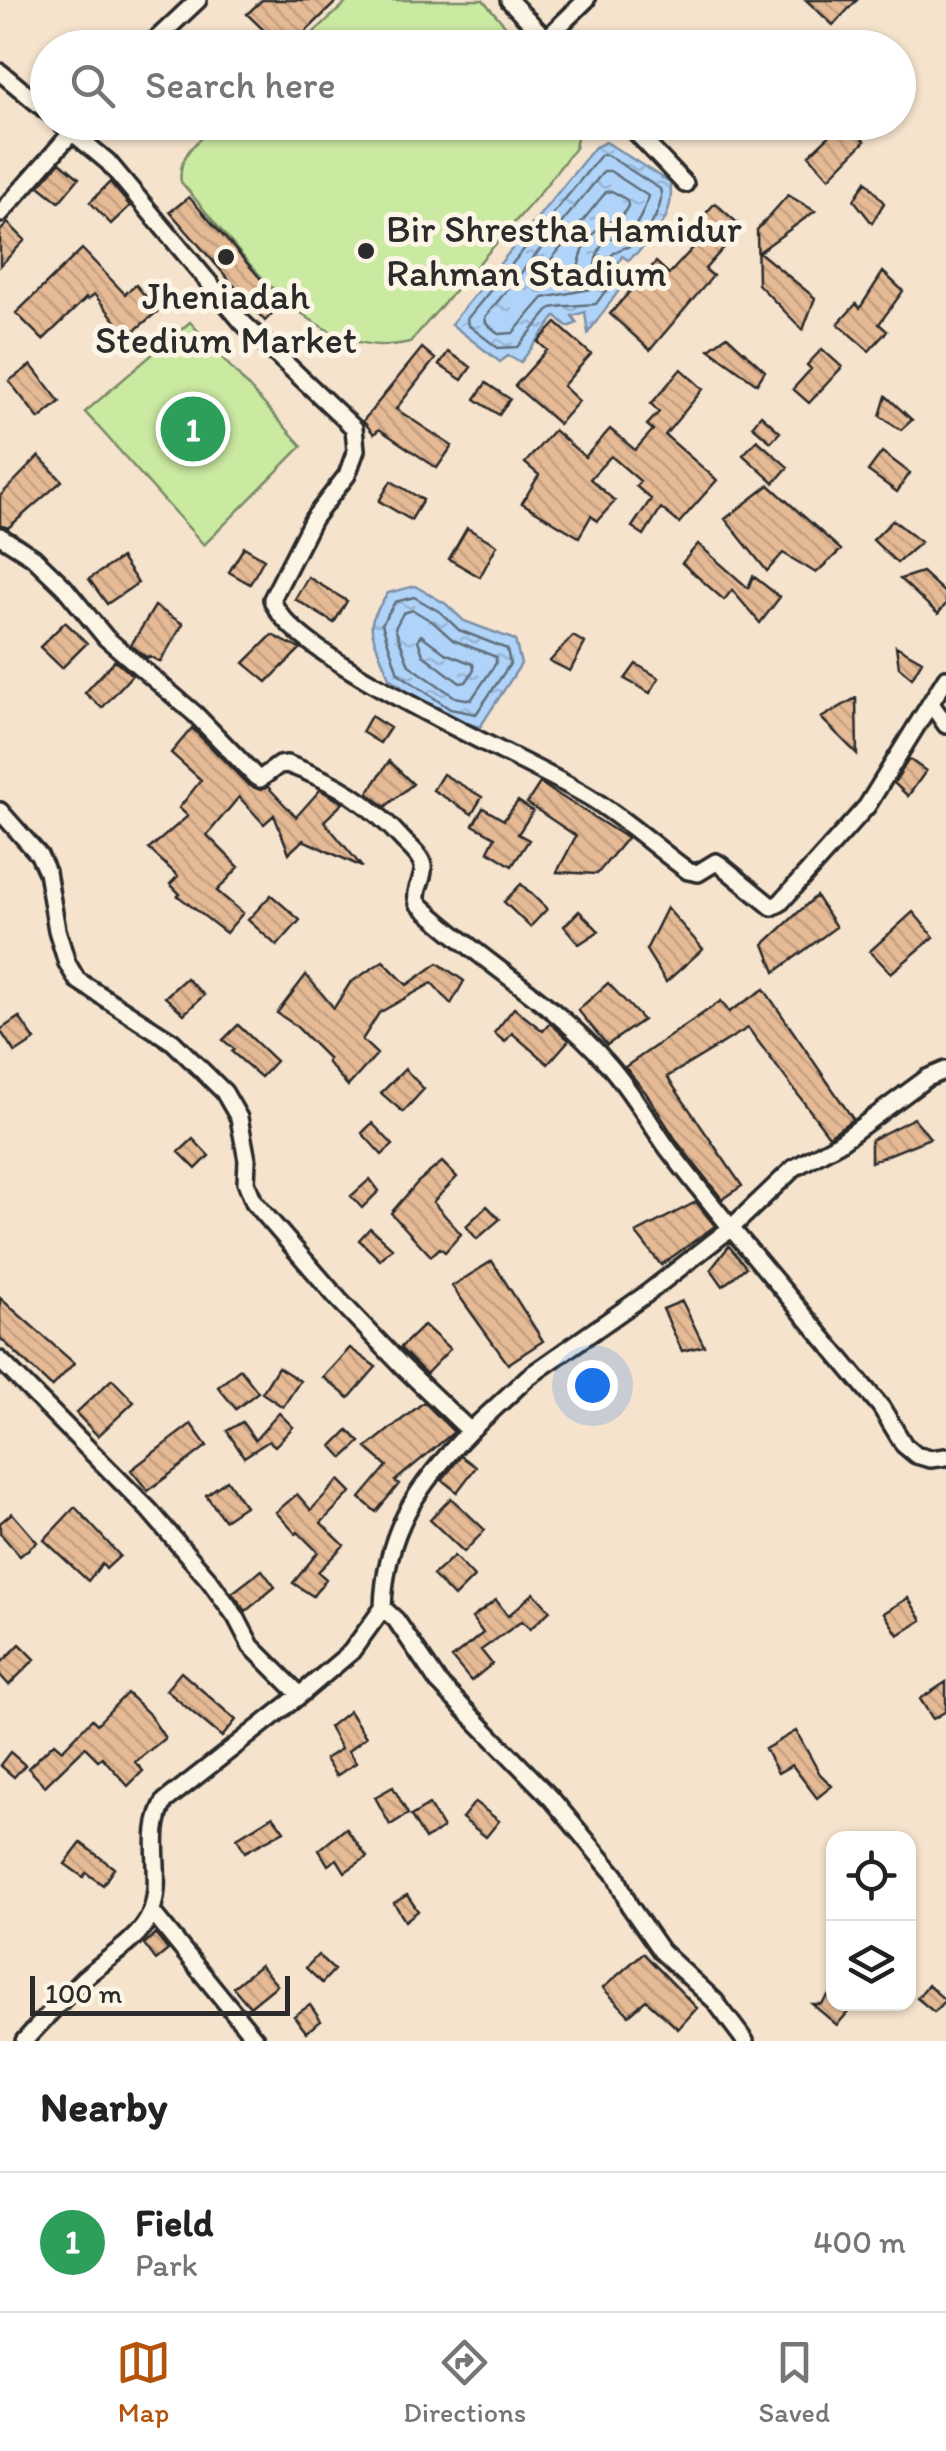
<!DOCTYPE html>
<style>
body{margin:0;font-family:Itim,sans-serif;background:#f6f6f6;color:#222}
.controls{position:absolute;right:30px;bottom:30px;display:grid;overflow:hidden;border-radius:20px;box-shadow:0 2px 8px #0004}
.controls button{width:90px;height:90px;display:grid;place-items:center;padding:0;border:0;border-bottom:2px solid #e0e0e0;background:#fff;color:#222;font:50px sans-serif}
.scale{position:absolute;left:30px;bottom:25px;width:260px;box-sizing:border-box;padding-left:10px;border:5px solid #2b2b2b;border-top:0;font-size:28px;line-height:35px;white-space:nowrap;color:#2b2b2b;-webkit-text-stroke:8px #fcf5e5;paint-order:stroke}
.you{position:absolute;left:592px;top:1385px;width:35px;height:35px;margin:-25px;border:8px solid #fff;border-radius:50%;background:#1a73e8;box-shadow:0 0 0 15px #1a73e833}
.badge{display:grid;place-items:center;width:65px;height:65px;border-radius:50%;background:#b45309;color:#fff;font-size:32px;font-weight:700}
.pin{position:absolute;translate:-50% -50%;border:5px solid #fff;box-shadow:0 2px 10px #0006}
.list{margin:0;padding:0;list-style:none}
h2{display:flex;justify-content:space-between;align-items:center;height:130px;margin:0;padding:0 40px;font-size:42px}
h2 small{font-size:32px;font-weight:400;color:#767676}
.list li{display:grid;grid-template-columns:65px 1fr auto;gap:30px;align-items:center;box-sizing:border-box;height:140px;padding:0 40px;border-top:2px solid #e0e0e0}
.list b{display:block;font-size:38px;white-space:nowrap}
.list p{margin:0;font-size:32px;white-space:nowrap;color:#767676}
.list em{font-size:32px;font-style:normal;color:#767676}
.icon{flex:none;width:55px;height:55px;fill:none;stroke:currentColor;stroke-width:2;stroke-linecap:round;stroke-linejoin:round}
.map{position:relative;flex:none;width:946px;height:2041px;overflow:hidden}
.search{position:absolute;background:#fff;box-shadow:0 2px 8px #0004;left:30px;right:30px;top:30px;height:110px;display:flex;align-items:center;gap:25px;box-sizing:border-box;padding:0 35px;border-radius:55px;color:#767676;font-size:38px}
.sheet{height:270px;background:#fff}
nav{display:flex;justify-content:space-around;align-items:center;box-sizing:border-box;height:140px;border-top:2px solid #e0e0e0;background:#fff;font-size:28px;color:#767676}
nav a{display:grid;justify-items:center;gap:5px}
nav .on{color:#b45309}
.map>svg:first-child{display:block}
.green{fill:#cae9a1;stroke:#7a8a66;stroke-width:2.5}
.water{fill:url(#water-ripples);stroke:#7b90a7;stroke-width:2.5}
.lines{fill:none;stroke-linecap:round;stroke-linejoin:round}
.shore{stroke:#606f7d;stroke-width:2.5}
.building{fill:url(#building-back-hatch);stroke:#2b2b2b;stroke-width:2.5}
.street-casing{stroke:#2b2b2b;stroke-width:22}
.street{stroke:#fcf5e5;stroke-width:15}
.poi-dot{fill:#2b2b2b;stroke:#fcf5e5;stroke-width:4}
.labels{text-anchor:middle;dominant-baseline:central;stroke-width:10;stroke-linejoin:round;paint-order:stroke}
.poi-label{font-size:38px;fill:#2b2b2b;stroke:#fcf5e5;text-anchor:start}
</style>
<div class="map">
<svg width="946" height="2041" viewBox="0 0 946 2041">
<defs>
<pattern id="water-ripples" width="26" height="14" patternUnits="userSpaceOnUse" patternTransform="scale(2.5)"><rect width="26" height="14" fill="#b0d4f9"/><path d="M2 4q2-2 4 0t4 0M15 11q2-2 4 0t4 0" fill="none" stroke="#98b6d6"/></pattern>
<pattern id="building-back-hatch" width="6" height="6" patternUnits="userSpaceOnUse" patternTransform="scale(2.5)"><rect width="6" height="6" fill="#e5ba95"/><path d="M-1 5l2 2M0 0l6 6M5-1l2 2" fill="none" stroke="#c5a081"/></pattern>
</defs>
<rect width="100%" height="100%" fill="#f5e3cd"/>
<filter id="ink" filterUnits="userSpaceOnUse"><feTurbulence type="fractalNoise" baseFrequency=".01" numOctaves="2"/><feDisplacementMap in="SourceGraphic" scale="20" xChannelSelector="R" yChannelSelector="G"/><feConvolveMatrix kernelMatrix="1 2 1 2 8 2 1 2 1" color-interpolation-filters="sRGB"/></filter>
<g filter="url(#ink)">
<path class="green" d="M349 0H483L524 47H298Z
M580 122 575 148 535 199 410 342C313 367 236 245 181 182 177 154 199 140 218 123Z
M190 322 302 446 204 545 85 412Z"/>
<path class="water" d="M606 142 670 183C676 216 653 241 628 260L622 256 615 269 628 278 588 333 585 312 572 316 577 323 568 327 556 316 521 362 508 356 500 362 451 324 595 147Z
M415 586 446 604 464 621 515 640 521 664 480 727 446 718 389 678C385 664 369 634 372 622 374 613 383 601 388 593Z"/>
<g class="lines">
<path class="shore" d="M601 155H607L660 189C665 203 651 228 640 239 624 254 615 242 605 268L611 283 596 304C582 305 566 305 551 308L518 347 498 348 468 325 467 319Z
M604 171H610L648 196C646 206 639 224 630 231 620 238 610 235 602 245 590 263 599 277 591 289L543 298 513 333 499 334 486 323 485 317Z
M612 191 627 200 628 206 621 218C592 226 581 246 577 275L563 279H542L541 272 606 192Z
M414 597 440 612 459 630 507 649 510 664 476 714 450 709 398 673 382 624 395 602Z
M413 610 433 622 453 640 496 657V663L471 700 455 697 409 665 395 628 403 613Z
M421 635 445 653 473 664 474 670 466 682 460 683 423 655 418 640Z"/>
</g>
<path class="building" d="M262 0H338L289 48H282L247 14Z
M806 0H857L833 25Z
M844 122 865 141 829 178 809 155Z
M60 162 79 178 59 202 39 186Z
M866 181 884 203 872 223 854 200Z
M110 182 130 206 111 224 90 202Z
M788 195 815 211 759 252 815 298 803 330 758 284 757 230Z
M189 197 282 303 265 321 170 212Z
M715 203 742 227 705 269 713 276 650 350 610 314 656 262 669 274 702 238 692 229Z
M8 223 25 240 0 266V231Z
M82 249 125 294 136 285 158 311 128 336 94 294 88 300 86 298 43 340 16 313Z
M883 272 903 291 879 324 887 331 869 351 838 324 856 304 860 308Z
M556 323 591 354 563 386 579 401 559 424 515 386 547 350 538 342Z
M727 336 765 371 757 384 709 349Z
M422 348 435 359 396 409 452 446 437 468 379 429 374 434 363 421Z
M822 349 842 367 809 403 793 389 811 369 807 365Z
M448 352 471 367 462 380 439 365Z
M31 365 60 402 39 419 9 381Z
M681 369 703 389 665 435 717 480 679 523 661 508 644 535 632 527 651 499 636 486 640 481 611 456 590 479 615 501 597 521 591 516 579 537 522 503 539 475 525 463 554 430 585 457 610 429 635 450 653 430 647 425 659 412 651 404Z
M486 383 510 399 499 415 475 399Z
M886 396 912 420 901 430 880 416Z
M761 415 780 432 771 442 752 426Z
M757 440 788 467 774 483 743 455Z
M882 452 910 473 897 492 868 471Z
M39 456 62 481 8 528 0 525V496Z
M391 481 423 500 411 520 379 501Z
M769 485 841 550 816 573 783 553 767 571 725 519Z
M893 520 921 542 897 563 873 540Z
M467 528 497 545 480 577 449 559Z
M698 544 748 588 753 576 780 597 760 623 732 590 724 600 682 563Z
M244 547 264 559 250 584 229 572Z
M121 558 138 583 107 604 89 579Z
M922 572 946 594V604L938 614 900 579Z
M308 577 347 601 334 623 295 599Z
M155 606 183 624 160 662 149 656 147 658 131 645Z
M65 622 87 643 62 668 40 647Z
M272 635 300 649 267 682 244 663Z
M573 636 585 643 570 671 550 661Z
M896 646 922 661 912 678 899 667Z
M115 660 132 675 102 708 85 693Z
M636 664 659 678 650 693 625 679Z
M856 698 857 754 821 718Z
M371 716 390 728 380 743 362 732Z
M192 728 248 785 260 790 268 787 296 817 320 790 343 803 324 821 362 867 303 840 289 853 274 815 264 824 239 797 207 835 239 867 217 891 243 913 226 933 178 896 180 894 170 884 178 876 149 849 188 816 179 808 201 780 171 753Z
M909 759 926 771 908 796 894 783Z
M389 761 413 784 385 807 368 793Z
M443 774 482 797 472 814 433 790Z
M540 783 627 838 597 874 557 872 576 836 527 803Z
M518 801 533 811 518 834 529 840 512 866 488 851 495 837 473 825 483 808 504 820Z
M521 884 547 909 530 927 504 902Z
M271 895 300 920 277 946 248 920Z
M816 896 836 927 775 972 764 944Z
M667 908 703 949 666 982 646 950Z
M579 911 599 931 579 944 564 926Z
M913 912 934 937 891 973 870 951Z
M383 961 407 985 438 963 464 981 451 1004 432 983 379 1013 362 1040 377 1054 348 1086 327 1062 329 1059 295 1025 277 1013 306 975 334 1008 350 983Z
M186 978 204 995 184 1014 165 997Z
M608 983 643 1020 607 1045 578 1010Z
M764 989 853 1119 829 1136 748 1028 667 1077 742 1186 722 1199 678 1143 646 1093 625 1067 721 1001 729 1012Z
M514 1008 543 1031 550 1023 569 1040 548 1064 512 1033 505 1042 494 1033Z
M19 1017 35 1040 15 1053 0 1030Z
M238 1025 276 1061 261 1077 232 1052 234 1049 223 1040Z
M405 1069 424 1089 403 1112 381 1093Z
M914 1118 930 1138 871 1162V1140Z
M372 1123 393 1145 382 1155 362 1133Z
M193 1139 209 1156 196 1169 179 1152Z
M442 1162 457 1177 433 1202 461 1234 445 1252 440 1248 431 1256 391 1213 418 1182Z
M370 1179 379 1191 362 1208 351 1196Z
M696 1202 715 1226 661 1265 636 1233Z
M487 1206 500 1219 477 1239 466 1226Z
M370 1228 392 1248 380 1260 359 1240Z
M729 1246 746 1267 723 1286 711 1269Z
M492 1261 543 1341 508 1364 452 1286Z
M0 1298 74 1363 52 1387 0 1338Z
M682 1301 704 1346 682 1351 663 1309Z
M424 1325 450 1349 426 1374 400 1348Z
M350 1348 376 1367 349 1398 323 1377Z
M278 1367 300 1381 283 1407 262 1393Z
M240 1369 258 1392 236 1409 218 1387Z
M112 1379 134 1402 98 1436 76 1413Z
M424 1402 454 1432 395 1481 399 1484 376 1512 360 1498 387 1466 366 1448Z
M279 1413 293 1427 275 1446 269 1441 244 1457 227 1431 242 1422 255 1440Z
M191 1424 207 1446 148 1491 131 1470Z
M348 1430 360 1442 343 1458 332 1446Z
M461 1456 476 1467 457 1492 442 1480Z
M227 1480 245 1506 224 1520 206 1495Z
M339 1480 351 1492 321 1523 344 1545 318 1572 326 1579 313 1596 293 1583 318 1552 298 1532 296 1534 276 1512 297 1494 311 1510Z
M451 1498 485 1530 464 1552 430 1520Z
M75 1507 120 1556 106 1569 102 1564 88 1581 44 1540Z
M12 1513 37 1542 20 1556 0 1533V1523Z
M454 1556 474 1577 454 1597 433 1575Z
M262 1570 275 1587 246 1611 232 1593Z
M534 1593 550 1611 530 1629 522 1621 481 1650 492 1664 471 1681 452 1658 483 1633 472 1618 496 1600 508 1616Z
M908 1598 922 1620 898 1635 884 1613Z
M20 1644 35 1659 9 1685 0 1675V1664Z
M181 1672 236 1720 222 1737 166 1690Z
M946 1682V1711L933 1719 920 1699Z
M127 1693 148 1713 165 1738 135 1762 143 1771 128 1786 102 1757 98 1760 85 1747 45 1786 28 1768 54 1743 62 1750 92 1719 97 1724Z
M349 1711 366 1737 348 1751 356 1763 336 1776 325 1759 341 1749 329 1727Z
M796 1731 820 1774 832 1786 817 1798 792 1765 778 1773 765 1749Z
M10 1752 25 1765 14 1777 0 1765Z
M393 1787 408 1814 390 1825 375 1797Z
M475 1802 499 1821 486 1837 462 1818Z
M429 1805 443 1828 425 1839 411 1816Z
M273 1816 284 1831 245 1852 237 1838Z
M346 1828 367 1857 345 1872 337 1859 328 1865 319 1850Z
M81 1843 114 1868 103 1885 86 1873 83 1877 65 1864Z
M407 1895 418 1911 405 1921 394 1903Z
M155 1934 168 1950 156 1960 144 1944Z
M643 1953 697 2008 678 2029 646 2000 629 2015 603 1988Z
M318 1955 334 1970 322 1983 306 1968Z
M260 1965 277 1985 250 2007 233 1987Z
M928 1985 945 2000 934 2012 917 1998Z
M834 1990V2004H855L837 2025 812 2004H821Z
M310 2005 321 2021 306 2032 294 2016Z"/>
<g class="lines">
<g class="street-casing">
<path id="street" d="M509 0 546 39 586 0
M147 48 198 0
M0 72 48 112
M60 122 108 162 242 322 354 428 356 450 347 475 313 519 272 599C289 659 530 760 589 797 624 818 655 847 688 871L698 873 716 862 722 866 772 907 780 903 867 806 946 678
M626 122 685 184
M0 214 81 122
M0 536 33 557 64 587 106 638 195 714 256 777 260 779 279 765 287 764C336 782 369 802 404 841 411 848 421 856 423 866 425 880 413 889 418 903 478 960 552 1000 606 1062 630 1088 648 1121 669 1150 689 1176 710 1202 731 1228L645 1295 528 1377 470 1431
M932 705 946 725
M0 811 39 855 47 872 57 930 67 963 77 980 173 1042 224 1092 239 1118 247 1160 246 1182 254 1202 339 1300 402 1366 470 1431C418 1484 385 1531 383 1608L396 1620 438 1682 551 1798 616 1876 629 1905 661 1951 715 2001 745 2041
M946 1070 927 1078 839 1143 794 1168 731 1228 881 1407 904 1445 916 1455 930 1459 946 1457
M0 1360 149 1510 210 1581 236 1617 251 1646 300 1695 351 1652 383 1608
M152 1912 257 2041
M24 2041C43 2020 63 1999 83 1979 104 1960 139 1941 150 1915 166 1878 144 1836 165 1801L300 1695"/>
</g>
<use href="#street" class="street"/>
</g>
</g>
<g class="poi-dot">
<circle cx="366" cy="251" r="10"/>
<circle cx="226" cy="257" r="10"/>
</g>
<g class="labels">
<g class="poi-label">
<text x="386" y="229">Bir Shrestha Hamidur<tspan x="386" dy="44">Rahman Stadium</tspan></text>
<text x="226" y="296" text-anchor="middle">Jheniadah<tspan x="226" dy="44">Stedium Market</tspan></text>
</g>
</g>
</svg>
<div class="controls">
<button><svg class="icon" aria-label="locate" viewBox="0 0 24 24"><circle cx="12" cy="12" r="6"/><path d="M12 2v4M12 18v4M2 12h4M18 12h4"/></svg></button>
<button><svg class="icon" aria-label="layers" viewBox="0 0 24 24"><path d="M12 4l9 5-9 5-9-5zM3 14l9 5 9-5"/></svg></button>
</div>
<div class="scale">100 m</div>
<div class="you"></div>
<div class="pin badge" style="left:193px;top:429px;background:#2e9e5b">1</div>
<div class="search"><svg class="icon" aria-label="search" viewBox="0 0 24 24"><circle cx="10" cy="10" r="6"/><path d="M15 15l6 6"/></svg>Search here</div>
</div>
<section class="sheet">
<h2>Nearby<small></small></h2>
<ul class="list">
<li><span class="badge" style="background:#2e9e5b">1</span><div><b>Field</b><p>Park</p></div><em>400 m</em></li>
</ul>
</section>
<nav>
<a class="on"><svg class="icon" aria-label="map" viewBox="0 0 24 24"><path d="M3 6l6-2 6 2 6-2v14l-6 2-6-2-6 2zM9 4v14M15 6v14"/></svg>Map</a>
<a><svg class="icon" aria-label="directions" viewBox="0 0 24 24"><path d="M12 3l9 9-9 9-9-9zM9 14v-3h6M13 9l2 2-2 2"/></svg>Directions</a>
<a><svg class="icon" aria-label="saved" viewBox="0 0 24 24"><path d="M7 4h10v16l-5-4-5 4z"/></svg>Saved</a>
</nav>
